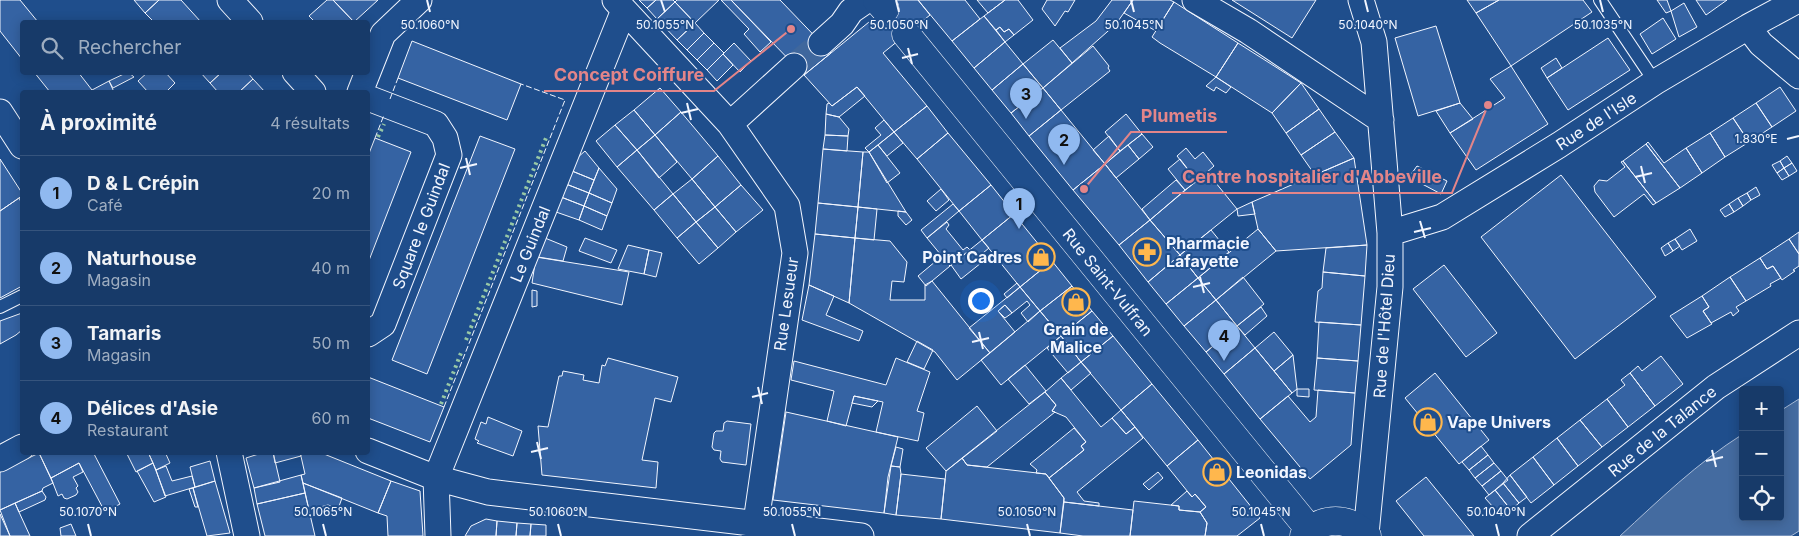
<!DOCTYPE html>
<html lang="fr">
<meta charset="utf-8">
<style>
body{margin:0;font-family:Inter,sans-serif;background:#244571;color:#f1f3f6}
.controls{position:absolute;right:15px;bottom:15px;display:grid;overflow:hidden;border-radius:5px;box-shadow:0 2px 12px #0003}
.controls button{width:45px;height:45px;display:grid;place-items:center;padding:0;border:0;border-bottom:1px solid #36547d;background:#173a69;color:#f1f3f6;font:25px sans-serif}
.you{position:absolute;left:980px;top:300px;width:18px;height:18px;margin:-12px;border:4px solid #fff;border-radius:50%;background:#1a73e8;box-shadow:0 0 0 8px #1a73e833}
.badge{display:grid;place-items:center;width:32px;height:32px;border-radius:50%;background:#90b9f0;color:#111;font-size:16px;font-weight:700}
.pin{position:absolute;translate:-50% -41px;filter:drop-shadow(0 1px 2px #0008)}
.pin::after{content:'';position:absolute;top:26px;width:18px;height:15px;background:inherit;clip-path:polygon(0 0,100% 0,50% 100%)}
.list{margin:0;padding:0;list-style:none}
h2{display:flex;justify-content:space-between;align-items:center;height:65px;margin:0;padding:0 20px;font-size:21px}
h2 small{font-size:16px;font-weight:400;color:#9eadc0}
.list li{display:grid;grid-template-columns:32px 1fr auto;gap:15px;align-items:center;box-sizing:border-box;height:75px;padding:0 20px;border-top:1px solid #36547d}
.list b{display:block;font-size:19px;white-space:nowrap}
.list p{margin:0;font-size:16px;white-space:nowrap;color:#9eadc0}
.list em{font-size:16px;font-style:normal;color:#9eadc0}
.icon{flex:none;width:28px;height:28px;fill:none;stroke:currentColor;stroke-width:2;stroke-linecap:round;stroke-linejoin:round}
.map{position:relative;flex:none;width:1799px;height:536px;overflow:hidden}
.search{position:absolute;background:#173a69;box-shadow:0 2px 12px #0003;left:20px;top:20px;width:350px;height:55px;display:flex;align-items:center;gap:12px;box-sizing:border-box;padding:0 18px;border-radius:5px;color:#9eadc0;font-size:19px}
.panel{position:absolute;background:#173a69;box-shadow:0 2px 12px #0003;left:20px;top:90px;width:350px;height:365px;border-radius:5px}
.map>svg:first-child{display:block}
.water{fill:#446ba0;stroke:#a8bbd7}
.building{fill:#3563a3;stroke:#f2f6ff}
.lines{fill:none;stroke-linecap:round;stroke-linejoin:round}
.street-tunnel{stroke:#3f679d;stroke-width:25;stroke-dasharray:25 12;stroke-linecap:butt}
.lane-casing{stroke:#f2f6ff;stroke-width:14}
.street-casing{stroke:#f2f6ff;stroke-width:27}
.secondary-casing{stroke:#f2f6ff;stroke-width:29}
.lane{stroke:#1f4e8c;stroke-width:12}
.street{stroke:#1f4e8c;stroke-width:25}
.secondary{stroke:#1f4e8c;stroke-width:28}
.hedge{stroke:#97c8a6;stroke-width:4;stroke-dasharray:2.5 4;stroke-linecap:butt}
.fence{stroke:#f2f6ff;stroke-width:1;stroke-dasharray:6 2.5;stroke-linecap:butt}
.ticks{fill:none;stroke:#f2f6ff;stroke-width:2}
.labels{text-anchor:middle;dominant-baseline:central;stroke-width:4;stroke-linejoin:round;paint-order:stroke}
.street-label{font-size:16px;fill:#f2f6ff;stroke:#1f4e8c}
.poi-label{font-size:16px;font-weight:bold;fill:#f2f6ff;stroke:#1f4e8c;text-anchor:start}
.ticks-label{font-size:12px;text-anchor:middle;fill:#f2f6ff;stroke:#1f4e8c;stroke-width:4;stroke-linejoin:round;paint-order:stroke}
.leader{fill:none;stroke:#e38589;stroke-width:2}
.callout-dot{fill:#e38589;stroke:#1f4e8c;stroke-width:2}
.callout-label{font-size:18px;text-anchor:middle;font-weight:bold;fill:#e38589;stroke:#1f4e8c;stroke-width:4;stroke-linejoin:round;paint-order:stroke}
</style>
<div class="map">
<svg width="1799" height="536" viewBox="0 0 1799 536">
<rect width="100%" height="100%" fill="#1f4e8c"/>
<path class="water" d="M1799 399V531L1791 536H1620C1659 500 1697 463 1743 434V517H1780V411Z"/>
<path class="building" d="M0 0H20L38 22H22V59L0 31Z
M134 0H159L145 13Z
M159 0H181L201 22H154L145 13Z
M327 0H333L354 22H315L309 16Z
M333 0H378L354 22Z
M639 0H656L647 8Z
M656 0H673L675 2 657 19 647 8Z
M677 0H719L695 23 675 2Z
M721 0H731L771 42 760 52 744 34 749 29Z
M731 0H780L831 53 804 75Z
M896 0H918L930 15 883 53 927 106 894 132 857 87 832 106 804 75Z
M918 0H965L980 19 952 41Z
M977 0H1005L988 13Z
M1005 0H1018L1033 20 1014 35 1009 29 1004 32 1000 27 996 30 984 16Z
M1047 0H1075L1068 12 1065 11 1055 26 1042 9Z
M1112 0H1133L1116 24 1072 63 1060 48 1096 21Z
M1133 0H1170L1174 2 1156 31 1124 13Z
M1232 0H1316L1292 38Z
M1467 0H1499L1476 13Z
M1499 0H1583L1592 12 1511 66 1476 13Z
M1657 0H1667L1671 11 1666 13Z
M1696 0H1727L1706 15Z
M675 2 695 23 677 40 657 19Z
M1174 2 1238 43 1216 77 1160 43 1152 37Z
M1684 3 1697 27 1679 37 1671 11Z
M984 16 1005 42 974 68 952 41Z
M1663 18 1676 39 1652 54 1640 34Z
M695 23 704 33 687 50 677 40Z
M1436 26 1460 103 1418 116 1395 38Z
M1000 27 1004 32 1009 29 1014 35 1005 42 996 30Z
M704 33 714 43 697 60 687 50Z
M1608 38 1630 70 1568 110 1547 78Z
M1053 40 1072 63 1043 88 1023 64Z
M412 41 521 84 507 120 398 78Z
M1005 42 1023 64 992 90 974 68Z
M714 43 724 53 707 70 697 60Z
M734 43 751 61 740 72 723 54Z
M1238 43 1301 83 1272 113 1216 77Z
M1093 46 1109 66 1108 68 1110 71 1061 110 1043 88Z
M723 54 733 65 717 81 707 70Z
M1556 58 1562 68 1547 78 1541 68Z
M1023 64 1043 88 1011 113 992 90Z
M1511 66 1548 124 1476 170 1450 133 1505 98 1490 79Z
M34 72H78L92 90 87 92H50Z
M128 72 134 77 113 88 109 81Z
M148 72H165L175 83 166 92H148L138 81Z
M200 72H222L210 83Z
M222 72H247L253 79 239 92H218L210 83Z
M1216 77 1231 87 1226 93 1216 87 1214 91 1206 86Z
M253 79 265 92H239Z
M109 81 114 92H87L92 90Z
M1301 83 1319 109 1286 133 1272 113Z
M857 87 865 96 839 117 826 114 827 104 829 103 832 106Z
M1780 87 1796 111 1772 127 1756 103Z
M660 88 681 112 655 135 634 110Z
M1043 88 1061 110 1029 136 1011 113Z
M1460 103 1473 119 1450 133 1436 111Z
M1756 103 1772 127 1749 142 1733 118Z
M927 106 948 133 917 159 894 132Z
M1319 109 1335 132 1301 155 1286 133Z
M634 110 655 135 637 150 615 125Z
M1061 110 1105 164 1073 190 1029 136Z
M681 112 718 156 692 179 655 135Z
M826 114 839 117 849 129 848 136 825 135Z
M1126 114 1142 134 1120 151 1105 132Z
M1733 118 1749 142 1725 157 1710 133Z
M884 120 894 132 869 152 865 148 881 135 875 128Z
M615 125 637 150 617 167 596 141Z
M894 132 903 143 887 156 878 145Z
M1335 132 1354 158 1315 175 1301 155Z
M948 133 991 185 959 211 917 159Z
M1710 133 1725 157 1702 173 1686 148Z
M1142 134 1153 147 1139 159 1128 145Z
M655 135 677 162 659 178 637 150Z
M825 135 848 136 847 151 823 149Z
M480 136 515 149 427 374 392 360Z
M1109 136 1120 151 1105 164 1093 150Z
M375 138 411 152 368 263V156Z
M1648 142 1664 163 1686 148 1702 173 1680 188 1646 144Z
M1646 144 1680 188 1656 203 1623 161Z
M878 145 900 173 887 183 869 152Z
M1128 145 1139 159 1116 178 1105 164Z
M1186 148 1195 159 1203 152 1214 166 1197 181 1177 156Z
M823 149 863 152 858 207 818 203Z
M637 150 673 194 654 210 617 167Z
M585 151 599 168 594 180 572 171 577 158Z
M863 152H869L906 212 858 207Z
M718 156 741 185 715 207 692 179Z
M1787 156 1792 163 1784 168 1780 161Z
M1354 158 1367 245 1276 251 1258 229 1252 202Z
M0 159 22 193V195L19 198 0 211Z
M1180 159 1197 181 1185 190 1168 169Z
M1623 161 1656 203 1653 205 1644 194 1614 217 1595 192 1594 186 1599 180 1607 181 1625 167 1621 162Z
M1780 161 1784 168 1777 173 1772 165Z
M1792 163 1797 171 1789 176 1784 168Z
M1105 164 1150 220 1119 245 1073 190Z
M1417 166 1447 181 1441 194 1409 177Z
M599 168 617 189 612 203 589 193Z
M1784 168 1789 176 1782 180 1777 173Z
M572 171 594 180 589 193 566 184Z
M1207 172 1237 209 1180 255 1150 220Z
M1561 175 1656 297 1575 359 1481 237Z
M692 179 715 207 696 222 673 194Z
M1176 180 1185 190 1150 220 1142 209Z
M566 184 589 193 584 206 561 197Z
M741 185 763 210 736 232 715 207Z
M991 185 1014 214 982 240 959 211Z
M1756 187 1760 195 1751 200 1747 193Z
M941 189 949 200 936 211 927 201Z
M589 193 612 203 607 216 584 206Z
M1747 193 1751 200 1743 206 1738 198Z
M673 194 696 222 677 238 654 210Z
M561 197 584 206 579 220 556 212Z
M19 198 22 204V286L0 298V211Z
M1738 198 1743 206 1734 212 1729 204Z
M1252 202 1255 214 1238 216 1237 209Z
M818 203 858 207 855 238 815 234Z
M953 204 959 211 927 238 921 230Z
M1729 204 1734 212 1725 217 1720 210Z
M584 206 607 216 602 230 579 220Z
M715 207 736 232 718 248 696 222Z
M858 207 877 209 874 240 855 238Z
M898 211 906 212 912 220 906 225 898 216Z
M1014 214 1052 261 1020 287 982 240Z
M1150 220 1180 255 1148 282 1119 245Z
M696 222 718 248 699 264 677 238Z
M947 222 949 225 946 229 963 250 967 247 970 250 950 266 927 238Z
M1258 229 1276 251 1216 300 1198 278Z
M1690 229 1697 241 1682 250 1675 239Z
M1211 230 1229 252 1198 278 1180 255Z
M1799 232V254L1789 239Z
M815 234 855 238 849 303 809 285Z
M545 238 567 247 563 261 538 257Z
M585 238 617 250 611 263 579 251Z
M855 238 890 241 907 262 904 282 892 281 890 300H925V285L932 281 990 353 957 380 935 352 849 303Z
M1675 239 1680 246 1673 251 1668 243Z
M1789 239 1799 254V266L1793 270 1795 271 1782 280 1773 266 1767 269 1760 258Z
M982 240 989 248 977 258 981 263 961 279 951 265Z
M1668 243 1673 251 1665 256 1661 248Z
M628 245 649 250 644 274 618 269Z
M1367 245 1365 276 1323 272 1326 248Z
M649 250 662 253 656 277 644 274Z
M1180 255 1198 278 1166 304 1148 282Z
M942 256 950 266 926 286 918 276Z
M536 257 629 272 622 305 532 283Z
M1760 258 1767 269 1773 266 1781 278 1770 284 1771 286 1746 301 1730 277Z
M1052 261 1072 286 1040 311 1020 287Z
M1444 265 1497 333 1466 357 1413 289Z
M1323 272 1365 276 1361 325 1315 322 1318 291 1322 288Z
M1243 277 1264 304 1237 326 1216 300Z
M1730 277 1746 301 1736 307 1739 311 1733 316 1731 312 1711 323 1703 311 1709 307 1702 296Z
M1198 278 1216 300 1184 326 1166 304Z
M1017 283 1020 287 1007 298 1004 294Z
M809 285 834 296 826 315 863 331 859 341 802 320Z
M1072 286 1092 311 1061 336 1040 311Z
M1020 287 1040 311 1028 322 1021 313 1030 305 1027 301 1012 313 1005 305 998 311 1015 332 990 353 969 328Z
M532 290 537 291V306L532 307Z
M1702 296 1709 307 1703 311 1712 324 1687 338 1670 316Z
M1216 300 1237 326 1206 352 1184 326Z
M1005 305 1012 313 1005 318 998 311Z
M1261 307 1267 316 1245 335 1237 326Z
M1040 311 1061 336 1001 385 981 360Z
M1092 311 1113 336 1081 362 1061 336Z
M22 313V330L16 335 0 344V321Z
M1319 322 1361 325 1358 361 1317 358Z
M1237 326 1255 348 1224 374 1206 352Z
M1274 332 1293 355 1274 371 1255 348Z
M1061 336 1081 362 1068 373 1047 348Z
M1113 336 1152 384 1121 410 1081 362Z
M917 341 933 350 924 369 907 362Z
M1255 348 1292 393 1260 419 1224 374Z
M1293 355 1297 389 1292 393 1274 371Z
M1661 356 1683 384 1655 406 1630 373 1638 366 1642 371Z
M608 358 678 377 671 402 655 398 642 460 658 462 656 488 542 475 538 426 548 427 559 376H562L563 371 584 375 583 380 599 383 602 365 605 366Z
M896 358 930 372 917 411 924 413 918 441 876 432 883 402 854 396 846 426 827 421 834 391 791 380 794 361 886 385Z
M1317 358 1358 361 1355 393 1314 390Z
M1081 362 1091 373 1071 390 1061 378Z
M1025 365 1046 391 1029 404 1008 379Z
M1435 373 1489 440 1459 464 1405 398Z
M1630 373 1655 406 1628 427 1607 399 1625 385 1621 380Z
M368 377 444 407 430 442 368 418Z
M1061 378 1101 427 1112 418 1126 434 1135 427 1143 438 1077 492 1084 501 1099 503V506L1064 502V498L1049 478 1084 450 1081 446 1086 442 1066 417 1052 411 1056 405 1045 392Z
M1152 384 1198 440 1167 466 1121 410Z
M1297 389H1309V397L1297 396Z
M1318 390 1355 393 1351 445 1310 479 1260 419 1288 396 1310 422 1316 417Z
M1045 392 1056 405 1052 411 1055 412 987 467 967 465 962 458Z
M854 396 878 401 872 407 852 403Z
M1607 399 1628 427 1602 447 1580 420Z
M977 406 997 431 946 471 926 448Z
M1121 410 1135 427 1126 434 1112 418Z
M786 412 898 437 888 477 884 513 773 500Z
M488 417 522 431 513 456 477 443 479 441 475 439 481 422 486 424Z
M1580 420 1602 447 1578 466 1557 438Z
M727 421 751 424 746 465 722 462 720 459 721 451 714 450 712 447 714 433 716 431H723L724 423Z
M1074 428 1086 442 1081 446 1084 450 1049 478 1046 474 1036 473 1037 470 1030 464Z
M1557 438 1578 466 1554 485 1533 457Z
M1198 440 1260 518 1237 536H1205L1207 523 1200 512 1206 507 1195 494 1192 497 1167 466Z
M1481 446 1488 455 1469 470 1462 462Z
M896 447 903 449 900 467 891 466Z
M93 452 120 504 105 512 79 463 51 478 39 453Z
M126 452H148L153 463 136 472Z
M148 452H165L170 463 156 470Z
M265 452H273L280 482 254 488 246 458Z
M273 452H300L301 456 275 463Z
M300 452H319L391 481 378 513 303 483 301 475 305 474Z
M39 453 53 483 43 488 42 491 0 510V472Z
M1488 455 1494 463 1475 478 1469 470Z
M1533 457 1554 485 1531 503 1510 475Z
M962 458 967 465 1046 474 1064 498 1060 533 941 519 946 471Z
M210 461 215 481 195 487 190 467Z
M79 463 83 472 73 477 78 486 76 488 78 492 76 495 67 499 64 498 62 494 58 496 51 478Z
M153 463 166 497 154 502 137 471Z
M1494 463 1501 471 1482 486 1475 478Z
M166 466 172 481 192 476 195 487 165 496 156 470Z
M891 466 900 467 901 474 896 515 884 513Z
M1501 471 1508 480 1489 495 1482 486Z
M1158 472 1163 478 1149 490 1143 484Z
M901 474 945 479 941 519 896 515Z
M301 475 305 493 257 504 254 488Z
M1510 475 1527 497 1519 503 1503 483Z
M1426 477 1474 536H1424L1396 501Z
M215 481 230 533 207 536 193 488Z
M391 481 420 491 423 536H388L387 516 378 513Z
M303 483 342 498 338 509 328 505 309 510Z
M1503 483 1519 503 1511 510 1495 490Z
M193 488 198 507H195L189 489Z
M1495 490 1511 510 1502 517 1485 498Z
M42 491 46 497 45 500 19 512 15 503Z
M1187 491 1192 497 1195 494 1206 507 1200 512 1179 510V506L1171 505Z
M305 493 315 536H265L257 504Z
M1134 501 1179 506V510L1200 512 1207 523 1205 536H1130Z
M1064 502 1133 510 1130 536H1083L1060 533Z
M15 503 19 512 30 536H10L0 510Z
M0 514 10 536H0Z
M486 519 497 521 496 536H465L471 526Z
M497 521 517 523 516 536H496Z
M517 523 531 524 530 536H516Z
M71 524 76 536H61L60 528Z
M531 524 546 525V536H530Z"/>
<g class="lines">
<path class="street-tunnel" d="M794 66 821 43"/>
<g class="lane-casing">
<path id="lane" d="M1600 0 1655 82
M0 307 22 296"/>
</g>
<g class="street-casing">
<path id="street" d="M230 0 250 22
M615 0 730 124 787 206 795 253 754 536
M1195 0 1248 31 1381 120
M1361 0 1374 42 1390 233V287L1366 534
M1748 27 1761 44 1799 76
M821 43 842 24 851 11 867 0
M295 72 313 92
M360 92 383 34 419 0
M368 98 436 124 445 138 449 155 383 324 368 334
M0 112 22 146
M730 124 794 66
M1390 233 1442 217 1559 145 1655 82 1748 27 1798 0
M368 451 436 478 488 492 861 536
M229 452 247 536
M0 459 22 447
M438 536 436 478 624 10
M1530 536 1716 387 1799 333"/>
</g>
<g class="secondary-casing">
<path id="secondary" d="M877 0 885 9
M906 34 1310 530
M1304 536C1322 516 1349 516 1367 536"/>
</g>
<use href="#lane" class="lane"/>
<use href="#street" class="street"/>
<use href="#secondary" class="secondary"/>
<path class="hedge" d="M378 137 384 124
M466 340 546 138
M441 404 461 353"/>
<path class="fence" d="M390 99 398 78
M375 138 384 115
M444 407 565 100 521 84"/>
</g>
<path class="ticks" d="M427 0 430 12M661 0 665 12M896 0 899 12M1131 0 1134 12M1365 0 1368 12M1600 0 1603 12M908 48 912 64M902 58 918 54M687 103 691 120M681 113 698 109M1787 139 1799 136M466 158 470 175M1641 166 1645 183M460 168 477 164M1635 177 1652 173M1420 221 1425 238M1414 232 1431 228M1200 277 1204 293M1193 287 1210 283M979 332 983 349M972 342 989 338M758 387 762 404M752 397 768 393M537 442 541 459M1712 450 1716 467M531 452 548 448M1706 461 1723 457M88 524 91 536M323 524 326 536M558 524 561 536M792 524 795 536M1027 524 1030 536M1261 524 1264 536M1496 524 1499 536"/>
<defs>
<g id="pharmacy-ring" transform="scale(1.4375)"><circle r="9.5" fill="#1f4e8c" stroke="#ffb74d" stroke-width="1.5"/><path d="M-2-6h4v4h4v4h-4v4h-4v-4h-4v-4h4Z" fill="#ffb74d"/></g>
<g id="shop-ring" transform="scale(1.4375)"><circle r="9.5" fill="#1f4e8c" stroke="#ffb74d" stroke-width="1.5"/><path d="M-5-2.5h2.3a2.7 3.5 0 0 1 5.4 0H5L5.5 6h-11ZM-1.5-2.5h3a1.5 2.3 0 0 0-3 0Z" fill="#ffb74d"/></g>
</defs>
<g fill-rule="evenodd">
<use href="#pharmacy-ring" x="1147" y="252"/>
<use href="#shop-ring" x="1041" y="257"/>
<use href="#shop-ring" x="1076" y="302"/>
<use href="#shop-ring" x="1428" y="422"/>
<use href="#shop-ring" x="1217" y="472"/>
</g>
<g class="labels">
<g class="street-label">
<text transform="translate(1596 121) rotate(-33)">Rue de l'Isle</text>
<text transform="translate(421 226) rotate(-69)">Square le Guindal</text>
<text transform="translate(530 244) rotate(-68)">Le Guindal</text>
<text transform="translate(1108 282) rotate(51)">Rue Saint-Vulfran</text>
<text transform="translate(786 304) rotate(-82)">Rue Lesueur</text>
<text transform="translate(1384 326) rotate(-86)">Rue de l'Hôtel Dieu</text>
<text transform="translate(1662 431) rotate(-39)">Rue de la Talance</text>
</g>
<g class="poi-label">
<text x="1166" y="243">Pharmacie<tspan x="1166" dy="18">Lafayette</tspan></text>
<text x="1022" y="257" text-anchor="end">Point Cadres</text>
<text x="1076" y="329" text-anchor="middle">Grain de<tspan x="1076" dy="18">Malice</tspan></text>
<text x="1447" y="422">Vape Univers</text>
<text x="1236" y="472">Leonidas</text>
</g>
</g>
<g class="ticks-label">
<text x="430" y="29">50.1060°N</text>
<text x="665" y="29">50.1055°N</text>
<text x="899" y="29">50.1050°N</text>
<text x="1134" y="29">50.1045°N</text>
<text x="1368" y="29">50.1040°N</text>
<text x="1603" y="29">50.1035°N</text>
<text x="1756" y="143">1.830°E</text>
<text x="88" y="516">50.1070°N</text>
<text x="323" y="516">50.1065°N</text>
<text x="558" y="516">50.1060°N</text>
<text x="792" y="516">50.1055°N</text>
<text x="1027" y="516">50.1050°N</text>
<text x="1261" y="516">50.1045°N</text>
<text x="1496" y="516">50.1040°N</text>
</g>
<path class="leader" d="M791 29L714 91H544M1084 189L1131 132H1227M1488 105L1452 193H1172"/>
<g class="callout-dot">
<circle cx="791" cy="29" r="5"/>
<circle cx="1084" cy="189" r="5"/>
<circle cx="1488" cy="105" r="5"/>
</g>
<g class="callout-label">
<text x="629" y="81">Concept Coiffure</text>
<text x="1179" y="122">Plumetis</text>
<text x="1312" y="183">Centre hospitalier d'Abbeville</text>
</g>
</svg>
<div class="controls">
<button>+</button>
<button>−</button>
<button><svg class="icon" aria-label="locate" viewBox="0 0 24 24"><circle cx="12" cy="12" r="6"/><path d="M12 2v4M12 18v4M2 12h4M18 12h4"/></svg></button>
</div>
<div class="you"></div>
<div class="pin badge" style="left:1019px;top:229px">1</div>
<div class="pin badge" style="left:1064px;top:165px">2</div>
<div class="pin badge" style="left:1026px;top:119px">3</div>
<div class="pin badge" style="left:1224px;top:361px">4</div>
<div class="search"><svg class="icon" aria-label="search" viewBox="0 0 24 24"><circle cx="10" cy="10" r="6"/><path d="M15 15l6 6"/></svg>Rechercher</div>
<section class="panel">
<h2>À proximité<small>4 résultats</small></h2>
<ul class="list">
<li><span class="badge">1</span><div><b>D &amp; L Crépin</b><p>Café</p></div><em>20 m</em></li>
<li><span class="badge">2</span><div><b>Naturhouse</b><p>Magasin</p></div><em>40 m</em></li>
<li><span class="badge">3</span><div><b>Tamaris</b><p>Magasin</p></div><em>50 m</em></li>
<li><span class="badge">4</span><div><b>Délices d'Asie</b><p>Restaurant</p></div><em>60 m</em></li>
</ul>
</section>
</div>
